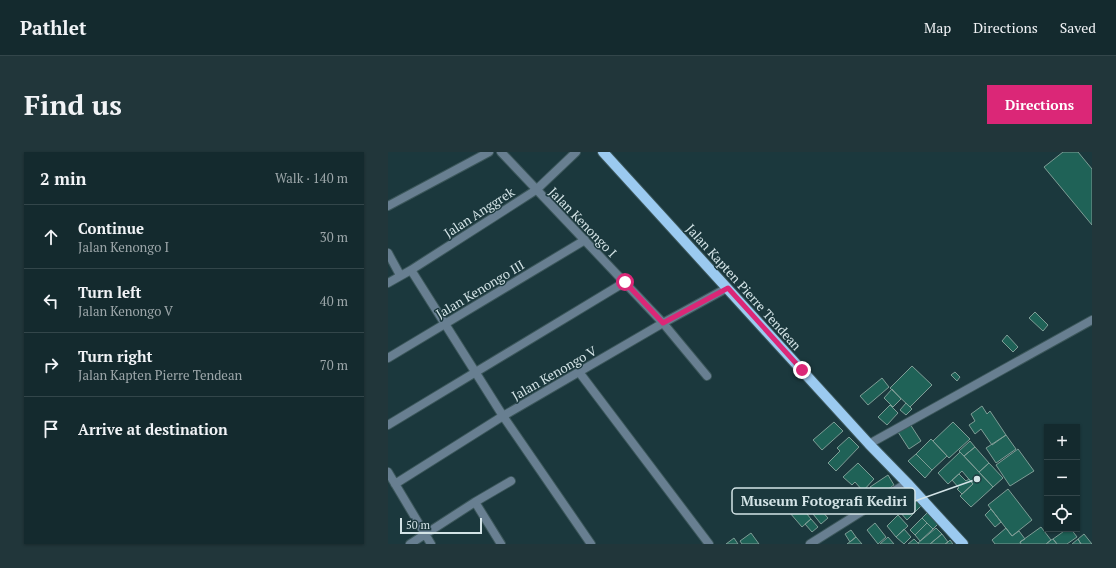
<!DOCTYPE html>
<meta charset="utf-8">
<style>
body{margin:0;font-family:"PT Serif",serif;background:#21363a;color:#f1f3f6}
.controls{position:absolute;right:12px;bottom:12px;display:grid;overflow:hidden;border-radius:0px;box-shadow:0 1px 3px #0004}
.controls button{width:36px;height:36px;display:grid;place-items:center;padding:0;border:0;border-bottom:1px solid #33464a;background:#142a2e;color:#f1f3f6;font:20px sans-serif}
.scale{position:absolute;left:12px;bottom:10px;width:82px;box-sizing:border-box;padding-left:4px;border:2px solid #d3e3e6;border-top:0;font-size:11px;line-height:14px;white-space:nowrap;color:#d3e3e6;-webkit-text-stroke:3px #1b383d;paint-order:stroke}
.stop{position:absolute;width:12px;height:12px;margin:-9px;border:3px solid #db2777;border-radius:50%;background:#fff}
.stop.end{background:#db2777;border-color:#fff;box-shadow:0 1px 4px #0008}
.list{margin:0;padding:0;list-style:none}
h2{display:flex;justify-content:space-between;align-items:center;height:52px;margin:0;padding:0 16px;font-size:17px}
h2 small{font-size:13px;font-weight:400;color:#9da7aa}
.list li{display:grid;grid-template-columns:26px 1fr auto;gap:12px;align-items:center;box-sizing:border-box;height:64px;padding:0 16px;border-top:1px solid #33464a}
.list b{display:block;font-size:15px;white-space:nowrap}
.list p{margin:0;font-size:13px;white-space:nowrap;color:#9da7aa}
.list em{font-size:13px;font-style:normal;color:#9da7aa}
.icon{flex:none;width:22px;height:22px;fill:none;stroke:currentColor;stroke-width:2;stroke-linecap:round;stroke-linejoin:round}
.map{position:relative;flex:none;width:704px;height:392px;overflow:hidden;border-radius:0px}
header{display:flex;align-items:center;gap:24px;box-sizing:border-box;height:56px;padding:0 20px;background:#142a2e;border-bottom:1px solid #33464a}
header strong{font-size:19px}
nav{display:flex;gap:22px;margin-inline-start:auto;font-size:14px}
.intro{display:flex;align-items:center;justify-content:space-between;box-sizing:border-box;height:96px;padding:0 24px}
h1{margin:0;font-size:28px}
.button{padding:10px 18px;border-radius:0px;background:#db2777;color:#fff;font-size:14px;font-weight:700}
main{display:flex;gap:24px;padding:0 24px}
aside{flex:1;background:#142a2e;border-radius:0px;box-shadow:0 1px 3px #0004}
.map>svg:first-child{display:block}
.building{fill:#1f6257;stroke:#7e9d96}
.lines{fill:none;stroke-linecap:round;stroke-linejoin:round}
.street-casing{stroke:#3c575b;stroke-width:10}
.primary-casing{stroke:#3c575b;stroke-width:12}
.street{stroke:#687f91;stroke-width:8}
.primary{stroke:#9bcaf0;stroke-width:10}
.route{stroke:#db2777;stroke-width:5}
.labels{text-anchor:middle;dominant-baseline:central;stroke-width:3;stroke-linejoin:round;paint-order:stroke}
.street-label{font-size:13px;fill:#d3e3e6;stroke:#1b383d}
.leader{fill:none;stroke:#d3e3e6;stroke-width:1.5}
.callout-dot{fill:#d3e3e6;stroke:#1b383d;stroke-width:1.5}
.callout{fill:#1b383d;stroke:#d3e3e6;stroke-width:1.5}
.callout-label{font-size:14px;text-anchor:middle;font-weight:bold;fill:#d3e3e6}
</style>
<header>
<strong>Pathlet</strong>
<nav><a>Map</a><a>Directions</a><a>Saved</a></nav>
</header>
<div class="intro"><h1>Find us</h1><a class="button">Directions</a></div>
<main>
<aside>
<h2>2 min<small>Walk · 140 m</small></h2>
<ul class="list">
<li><svg class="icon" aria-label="ahead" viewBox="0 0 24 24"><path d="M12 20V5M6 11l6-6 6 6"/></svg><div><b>Continue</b><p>Jalan Kenongo I</p></div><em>30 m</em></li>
<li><svg class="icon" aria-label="left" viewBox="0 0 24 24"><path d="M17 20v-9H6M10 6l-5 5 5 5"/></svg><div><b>Turn left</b><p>Jalan Kenongo V</p></div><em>40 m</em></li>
<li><svg class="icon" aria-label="right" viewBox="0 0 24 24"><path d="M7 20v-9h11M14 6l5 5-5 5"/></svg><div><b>Turn right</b><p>Jalan Kapten Pierre Tendean</p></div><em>70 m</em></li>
<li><svg class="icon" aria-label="arrive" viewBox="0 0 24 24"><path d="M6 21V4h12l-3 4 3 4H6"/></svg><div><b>Arrive at destination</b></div></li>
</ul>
</aside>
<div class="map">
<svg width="704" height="392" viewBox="0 0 704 392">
<rect width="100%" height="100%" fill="#1b383d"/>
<path class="building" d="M675 0H690L704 17V73L656 15Z
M647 160 660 173 655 179 641 166Z
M619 183 630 195 625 200 614 189Z
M524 214 544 233 522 255 502 236Z
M567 220 572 225 569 229 563 223Z
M494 226 501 235 480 253 472 244Z
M504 237 513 247 505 255 496 246Z
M518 251 524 257 518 263 512 258Z
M502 253 510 261 499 273 490 265Z
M594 254 599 262 602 259 618 283 604 293 593 277 587 282 581 273 587 269 583 262Z
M446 270 455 279 434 298 425 288Z
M565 270 582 287 561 306 545 289Z
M522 272 533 289 521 297 510 280Z
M618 283 628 297 608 311 598 296Z
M461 285 471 295 448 319 440 311 452 299 449 296Z
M543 287 559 304 544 318 528 302Z
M582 289 587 295 576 304 571 299Z
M587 295 601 311 591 320 576 304Z
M630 297 646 319 622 334 608 313Z
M572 300 605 335 583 355 572 344 585 332 574 319 560 332 550 321Z
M528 302 544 318 537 326 520 309Z
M470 311 486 327 475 339 467 330 464 333 455 325Z
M601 311 615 326 605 335 591 320Z
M571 322 578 329 581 327 585 332 574 342 569 337 571 336 564 328Z
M500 323 506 333 489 345 482 335Z
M620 337 644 368 624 384 600 353Z
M524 345 533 354 519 368 511 359Z
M406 346 423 367 414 375 396 354Z
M432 357 440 366 433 372 425 362Z
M603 357 613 370 607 375 597 363Z
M540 360 551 371 545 377 534 366Z
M510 363 520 374 508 385 499 374Z
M534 366 539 371 527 383 522 378Z
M423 367 430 375 424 380 417 372Z
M487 371 498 385 490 392 479 378Z
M539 371 545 377 532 389 527 383Z
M653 375 663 388 658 392H633L632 390Z
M548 376 554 382 542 392H531L530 391Z
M618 376 624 384 631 379 637 387 632 390 633 392H607L604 388Z
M516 377 523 385 516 392 508 385Z
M679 377H683L689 385 679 392H669L665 387Z
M463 378 468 385 462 390 457 382Z
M363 381 371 392H354L352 389Z
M554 382 560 390 557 392H542Z
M696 382 704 392H693L690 387Z
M468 385 474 392H459Z
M500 385 506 392H492Z
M346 386 350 392H338Z
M526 387 531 392H520Z
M665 387 669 392H658L663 388Z
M690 387 693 392H684Z
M562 388 565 392H557L560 390Z"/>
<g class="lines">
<g class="street-casing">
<path id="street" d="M113 0 275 171 319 224
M0 54 101 0
M0 101 12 123
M23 118 115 264 203 392
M0 131 23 118 148 38 188 0
M0 206 197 88
M191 220 321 392
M0 273 237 130
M481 292 704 168
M0 320 43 392
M7 332 115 264 275 171 339 136
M87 350 113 392
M22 392 87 350 123 329
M422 392 519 331"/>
</g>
<g class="primary-casing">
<path id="primary" d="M215 0 481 292 519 331 575 392"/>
</g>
<use href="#street" class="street"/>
<use href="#primary" class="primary"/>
</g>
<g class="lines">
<path class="route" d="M237 130 275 171 340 136 414 218"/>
</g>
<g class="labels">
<g class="street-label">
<text transform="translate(91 60) rotate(-33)">Jalan Anggrek</text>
<text transform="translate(195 70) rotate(46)">Jalan Kenongo I</text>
<text transform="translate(356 135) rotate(48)">Jalan Kapten Pierre Tendean</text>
<text transform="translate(92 137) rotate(-31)">Jalan Kenongo III</text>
<text transform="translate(166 221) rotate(-30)">Jalan Kenongo V</text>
</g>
</g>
<path class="leader" d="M589 327L527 349"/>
<circle class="callout-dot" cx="589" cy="327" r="4"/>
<rect class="callout" x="344" y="336" width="183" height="26" rx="4"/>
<g class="callout-label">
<text x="436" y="354">Museum Fotografi Kediri</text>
</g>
</svg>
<div class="controls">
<button>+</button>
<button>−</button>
<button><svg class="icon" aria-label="locate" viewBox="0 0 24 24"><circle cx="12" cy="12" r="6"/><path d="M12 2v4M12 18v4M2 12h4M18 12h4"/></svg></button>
</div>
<div class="scale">50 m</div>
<div class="stop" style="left:237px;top:130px"></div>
<div class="stop end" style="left:414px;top:218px"></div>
</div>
</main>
